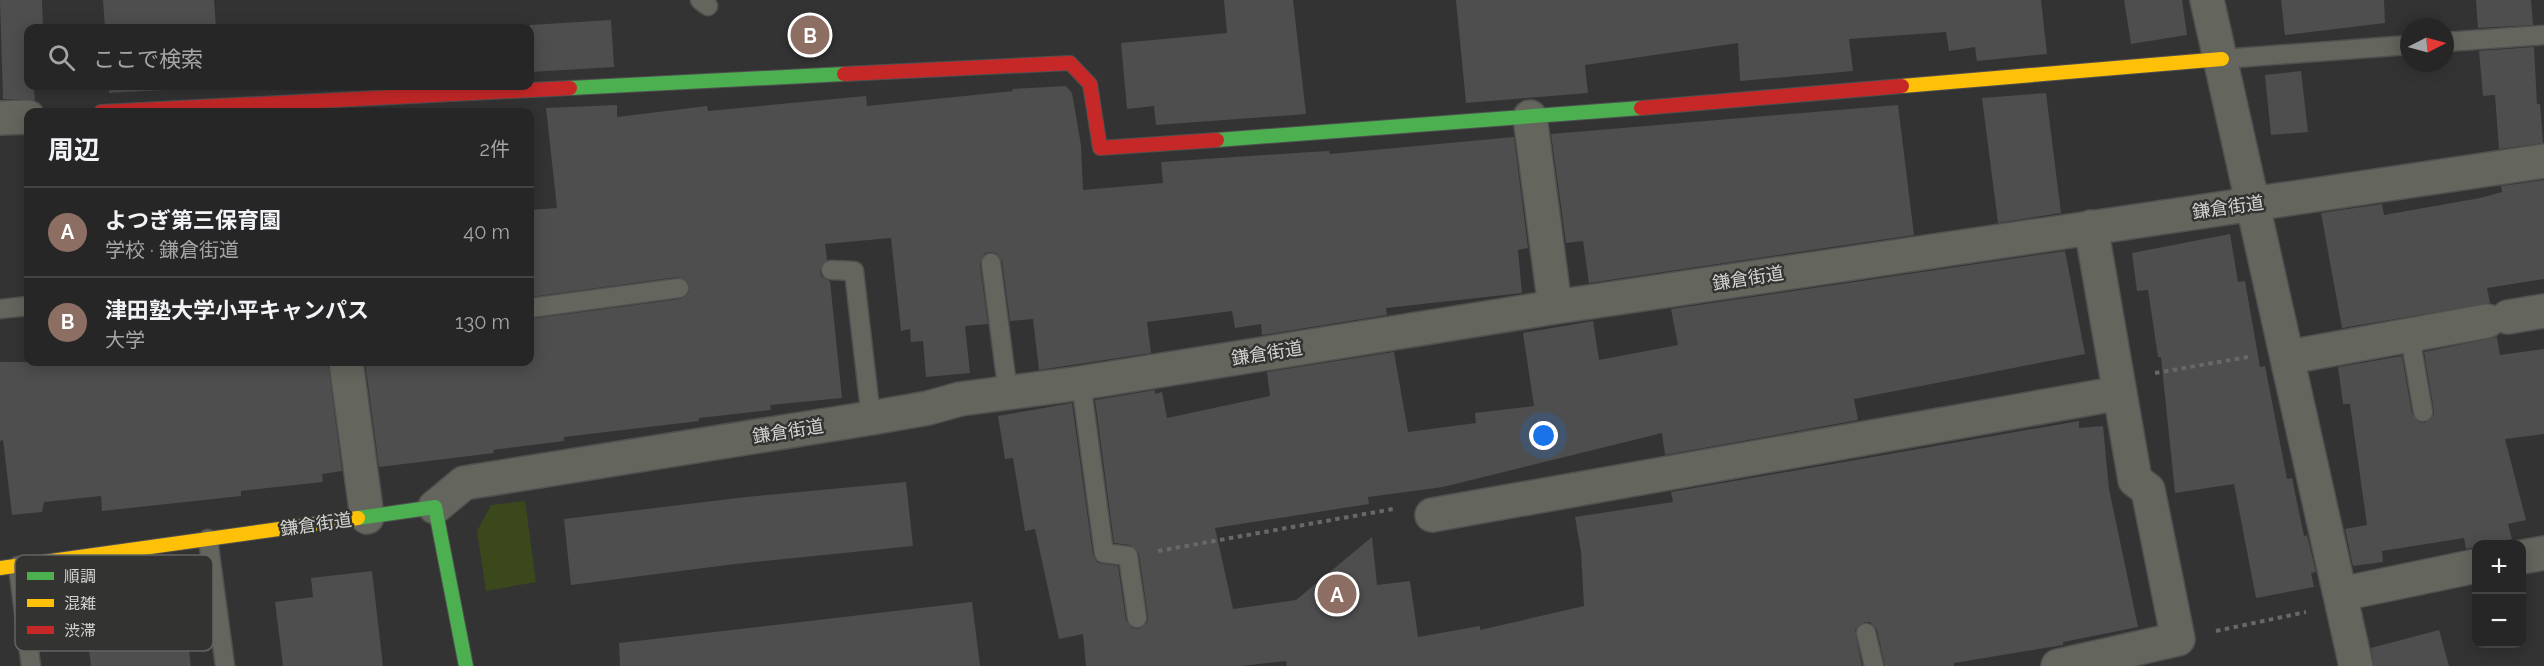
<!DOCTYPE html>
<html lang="ja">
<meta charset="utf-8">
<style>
body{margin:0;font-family:Raleway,"Noto Sans JP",sans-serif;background:#323232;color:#f1f3f6}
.controls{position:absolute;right:18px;bottom:18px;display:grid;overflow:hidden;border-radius:12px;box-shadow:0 3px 15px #0003}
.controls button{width:54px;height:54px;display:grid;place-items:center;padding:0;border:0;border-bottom:2px solid #424343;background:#262626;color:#f1f3f6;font:30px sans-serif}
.compass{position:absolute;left:2400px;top:18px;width:54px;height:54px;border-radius:50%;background:#262626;box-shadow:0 3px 15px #0003;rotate:84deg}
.you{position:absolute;left:1544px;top:436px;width:21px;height:21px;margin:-15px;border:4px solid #fff;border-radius:50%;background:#1a73e8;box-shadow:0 0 0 9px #1a73e833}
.badge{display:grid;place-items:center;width:39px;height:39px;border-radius:50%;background:#9b9c9a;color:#fff;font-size:20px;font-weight:700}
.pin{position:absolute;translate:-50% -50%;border:3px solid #fff;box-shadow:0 2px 6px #0006}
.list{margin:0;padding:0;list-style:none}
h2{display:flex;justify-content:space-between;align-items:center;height:78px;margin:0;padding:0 24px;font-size:26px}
h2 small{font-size:20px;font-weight:400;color:#a4a5a7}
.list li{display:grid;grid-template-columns:39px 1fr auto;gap:18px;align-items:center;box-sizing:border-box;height:90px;padding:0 24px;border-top:2px solid #424343}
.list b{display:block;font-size:22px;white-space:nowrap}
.list p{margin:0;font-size:20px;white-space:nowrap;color:#a4a5a7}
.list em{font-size:20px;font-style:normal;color:#a4a5a7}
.icon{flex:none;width:33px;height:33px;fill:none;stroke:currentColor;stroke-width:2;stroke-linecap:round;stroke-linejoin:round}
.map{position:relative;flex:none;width:2544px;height:666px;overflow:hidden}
.search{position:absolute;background:#262626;box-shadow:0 3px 15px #0003;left:24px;top:24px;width:510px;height:66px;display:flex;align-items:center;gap:15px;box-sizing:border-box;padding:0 21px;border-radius:12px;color:#a4a5a7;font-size:22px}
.panel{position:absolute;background:#262626;box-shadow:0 3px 15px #0003;left:24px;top:108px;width:510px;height:258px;border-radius:12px}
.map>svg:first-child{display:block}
.green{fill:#3a481c}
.building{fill:#4e4e4e}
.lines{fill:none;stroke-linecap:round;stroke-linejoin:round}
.lane-casing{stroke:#505050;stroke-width:21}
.street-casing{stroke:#505050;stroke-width:36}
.fast-casing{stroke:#505050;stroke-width:16}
.slow-casing{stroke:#505050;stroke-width:16}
.jam-casing{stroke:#505050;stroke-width:16}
.path{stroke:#686965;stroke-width:4;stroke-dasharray:4.5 4.5;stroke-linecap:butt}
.lane{stroke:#64665e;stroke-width:18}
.street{stroke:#64665e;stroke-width:33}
.fast{stroke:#4caf50;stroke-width:14}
.slow{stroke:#ffc107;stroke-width:14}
.jam{stroke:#c62828;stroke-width:14}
.labels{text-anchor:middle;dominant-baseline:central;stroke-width:5;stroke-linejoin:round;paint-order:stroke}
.street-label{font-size:18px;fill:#d3d4d2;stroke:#333432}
.key{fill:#333432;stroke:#636462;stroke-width:1.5}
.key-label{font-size:16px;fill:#d3d4d2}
</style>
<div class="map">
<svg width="2544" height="666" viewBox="0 0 2544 666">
<rect width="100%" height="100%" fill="#333"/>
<path class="green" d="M525 501 536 582 486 591 477 531 491 505Z"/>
<path class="building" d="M0 0H42L43 28H28V86H45V90H34L35 100 3 99Z
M103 0H214L216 28H105Z
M1224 0H1293L1306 114 1156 125 1154 106 1127 109 1121 43 1227 33Z
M1456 0H2041L2047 54 1977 61 1975 47 1949 51 1946 32 1849 39 1853 71 1740 81 1738 43 1585 65 1588 93 1466 103Z
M2124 0H2182L2187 35 2131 44Z
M2281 0H2384L2385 23 2285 35Z
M2476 0H2531L2533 25 2478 28Z
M611 20 614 67 530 72V25Z
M2534 47 2537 104H2540L2543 143 2499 149 2495 95 2483 96 2479 51Z
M2301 71 2308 132 2271 135 2265 75Z
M109 86H219V87L109 93Z
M1066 86 1072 93 1081 145 1083 190 1163 183 1161 162 1311 152 1329 151 1330 154 1514 137 1528 248 1518 250 1522 293 1386 308 1387 315 1262 335 1261 324 1235 328 1232 311 1147 322 1151 353 1039 370 1033 319 1010 321 1002 261 996 253 989 252 984 254 980 264 988 324 965 326 970 373 926 377 923 341 911 342 910 329 901 331 891 238 825 244 827 260 820 270 821 276 830 281 842 398 770 405 771 410 699 418V421L564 437V441L493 450 494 453 379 467 365 362H530V319L680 299 689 293 688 282 678 277 530 297V210L557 208 546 108 617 105V117L707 106 708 111 866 96 867 106 1013 91 1012 89Z
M2046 93 2061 213 1998 223 1982 98Z
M1898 105 1914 235 1589 283 1583 241 1566 243 1551 134Z
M2544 180V279L2487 288 2490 303 2342 328 2321 213 2382 204 2384 215 2480 198 2502 192 2501 186Z
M2230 234 2238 282 2245 281 2260 367 2265 366 2287 479 2292 478 2304 536 2307 535 2316 572 2311 573 2314 587 2256 598 2234 484 2175 493 2161 357H2158L2148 290 2137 291 2132 253Z
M2065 251 2085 354 1854 399 1858 420 1665 455 1662 433 1443 487 1368 497 1369 504 1215 528 1233 609 1296 600 1372 537 1377 585 1410 581 1418 637 1480 626V630L1584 606 1581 552 1575 517 1673 502 1671 492 2079 421V428L2103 426 2109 489 2138 627 2063 642V645L1954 663V666H1885L1877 630 1870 622H1864L1855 630 1862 666H1287L1286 661 1240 666H1086L1083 634 1059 639 1035 529 1025 531 1013 458 1005 459 998 416 1072 403 1093 555 1098 563 1118 566 1126 620 1132 628 1139 629 1147 623 1148 617 1139 554 1130 545 1114 543 1095 400 1155 390V394L1162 392 1167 418 1270 396 1267 372 1394 352 1408 432 1476 423 1475 413 1534 406 1523 333 1593 321 1599 360 1678 345 1671 309Z
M2497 337 2500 355 2544 349V434L2505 439 2526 520 2508 524 2512 539 2466 549 2464 538 2382 551 2383 562 2353 566 2345 529 2367 525 2350 404H2343L2338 367 2402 356 2412 414 2419 422 2425 423 2433 416 2434 411 2424 352Z
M0 362H328L342 471 322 474 323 482 241 491V496L102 511 101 496 44 502 42 512 12 515 3 440 0 441Z
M906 482 913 546 735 564 571 585 564 519 746 497Z
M372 571 383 666H283L275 602 313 597 311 578Z
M182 595 191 666H91L86 626 123 621 121 602Z
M972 602 980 666H620L619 643Z
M2439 630 2449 666H2374L2371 648Z"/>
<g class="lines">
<g class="lane-casing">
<path id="lane" d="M700 0 708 6
M2445 42 2544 35
M2222 59 2409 45
M991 263 1008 393
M831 270 854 271 871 418
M530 308 679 288
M0 309 28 306
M2410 337 2423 412
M1081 383 1104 553 1128 556 1137 618
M208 539 225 666
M18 566 31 666
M1866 633 1874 666"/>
</g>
<g class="street-casing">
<path id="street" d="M2207 0 2356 666
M1530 117 1555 307
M0 118 28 117
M2508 317 2544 311
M2289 357 2487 321
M346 362 367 517
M435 507 464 483 871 418 928 408 960 399 1081 383 1555 307 2544 161
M1432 515 2120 393
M2522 557 2544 553
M2341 594 2476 566
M2058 666 2178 639 2148 490 2135 480 2091 227"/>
</g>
<g class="fast-casing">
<path id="fast" d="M570 88 844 74
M1217 140 1641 108
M358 518 435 507 466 666"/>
</g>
<g class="slow-casing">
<path id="slow" d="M1902 86 2222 59
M0 568 358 518"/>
</g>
<g class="jam-casing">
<path id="jam" d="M844 74 1070 63 1090 84 1100 148 1217 140
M1641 108 1902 86
M101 112 570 88"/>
</g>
<path class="path" d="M2155 373 2248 357
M1158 551 1393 509
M2216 631 2306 612"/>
<use href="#lane" class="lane"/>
<use href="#street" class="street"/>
<use href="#fast" class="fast"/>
<use href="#slow" class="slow"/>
<use href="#jam" class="jam"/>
</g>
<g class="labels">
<g class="street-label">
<text transform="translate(2228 207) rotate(-8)">鎌倉街道</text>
<text transform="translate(1748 278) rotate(-9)">鎌倉街道</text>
<text transform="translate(1267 353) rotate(-9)">鎌倉街道</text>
<text transform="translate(788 431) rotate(-9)">鎌倉街道</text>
<text transform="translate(316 524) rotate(-8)">鎌倉街道</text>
</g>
</g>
<rect x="15" y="555" width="198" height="96" rx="9" class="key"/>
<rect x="27" y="572" width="27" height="8" fill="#4caf50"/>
<rect x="27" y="599" width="27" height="8" fill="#ffc107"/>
<rect x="27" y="626" width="27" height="8" fill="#c62828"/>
<g class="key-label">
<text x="64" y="582">順調</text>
<text x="64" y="609">混雑</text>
<text x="64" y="636">渋滞</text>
</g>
</svg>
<div class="controls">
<button>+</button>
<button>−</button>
</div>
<svg class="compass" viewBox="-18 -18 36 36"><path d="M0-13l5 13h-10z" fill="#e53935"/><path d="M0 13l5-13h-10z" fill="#a4a5a7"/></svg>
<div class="you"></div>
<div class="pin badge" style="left:1337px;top:594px;background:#8d6e63">A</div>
<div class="pin badge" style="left:810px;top:35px;background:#8d6e63">B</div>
<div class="search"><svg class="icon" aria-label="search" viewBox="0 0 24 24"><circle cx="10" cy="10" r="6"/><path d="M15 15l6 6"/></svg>ここで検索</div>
<section class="panel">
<h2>周辺<small>2件</small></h2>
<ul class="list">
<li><span class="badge" style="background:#8d6e63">A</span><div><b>よつぎ第三保育園</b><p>学校 · 鎌倉街道</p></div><em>40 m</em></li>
<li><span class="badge" style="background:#8d6e63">B</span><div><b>津田塾大学小平キャンパス</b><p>大学</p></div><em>130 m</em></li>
</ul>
</section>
</div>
